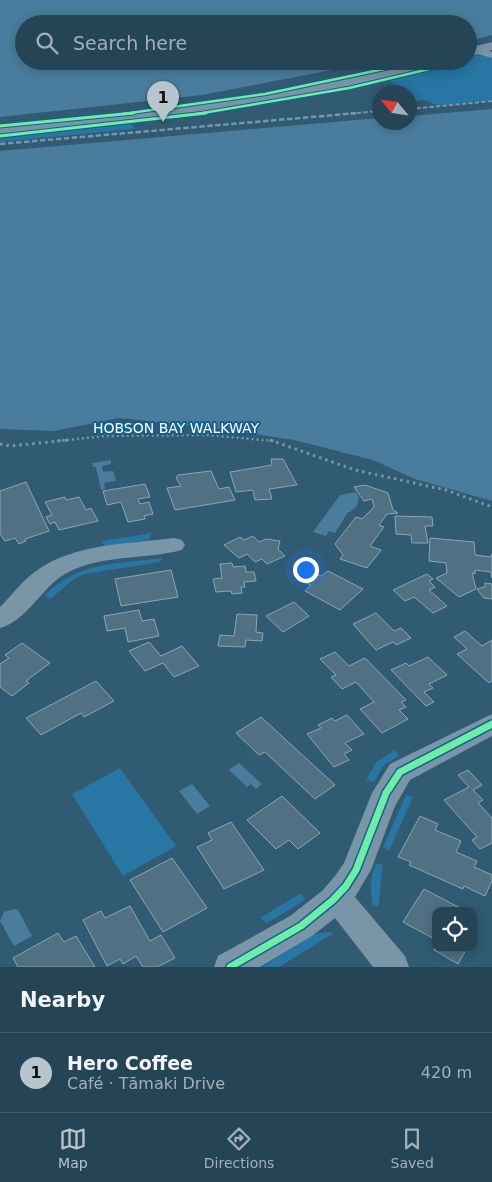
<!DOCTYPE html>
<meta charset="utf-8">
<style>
body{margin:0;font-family:"DejaVu Sans",sans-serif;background:#314e60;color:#f1f3f6}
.controls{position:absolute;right:15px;bottom:15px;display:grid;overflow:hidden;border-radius:10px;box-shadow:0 2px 12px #0003}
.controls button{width:45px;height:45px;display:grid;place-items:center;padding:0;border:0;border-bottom:1px solid #425c6c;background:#254456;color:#f1f3f6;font:25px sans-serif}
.compass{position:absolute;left:372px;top:85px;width:45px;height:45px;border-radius:50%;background:#254456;box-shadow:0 2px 12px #0003;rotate:299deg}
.you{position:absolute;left:305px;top:569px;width:18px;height:18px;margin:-12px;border:4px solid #fff;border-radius:50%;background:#1a73e8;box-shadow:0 0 0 8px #1a73e833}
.badge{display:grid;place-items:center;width:32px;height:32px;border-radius:50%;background:#b7c5ce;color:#111;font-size:16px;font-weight:700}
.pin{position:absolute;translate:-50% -41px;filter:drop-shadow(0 1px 2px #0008)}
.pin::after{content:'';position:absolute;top:26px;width:18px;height:15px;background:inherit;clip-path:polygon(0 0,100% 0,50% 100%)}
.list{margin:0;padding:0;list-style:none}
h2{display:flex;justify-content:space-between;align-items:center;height:65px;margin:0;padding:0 20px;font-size:21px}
h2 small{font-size:16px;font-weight:400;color:#a3b0b9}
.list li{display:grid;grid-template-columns:32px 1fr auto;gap:15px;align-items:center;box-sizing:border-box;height:80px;padding:0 20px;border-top:1px solid #425c6c}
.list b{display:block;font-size:19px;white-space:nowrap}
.list p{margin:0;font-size:16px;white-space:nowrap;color:#a3b0b9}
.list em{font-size:16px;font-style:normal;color:#a3b0b9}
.icon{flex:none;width:28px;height:28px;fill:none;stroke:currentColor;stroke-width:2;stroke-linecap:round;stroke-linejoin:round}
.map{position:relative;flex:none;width:492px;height:967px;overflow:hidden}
.search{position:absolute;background:#254456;box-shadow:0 2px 12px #0003;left:15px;right:15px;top:15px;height:55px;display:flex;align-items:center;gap:12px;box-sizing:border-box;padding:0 18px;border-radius:28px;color:#a3b0b9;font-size:19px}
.sheet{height:145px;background:#254456}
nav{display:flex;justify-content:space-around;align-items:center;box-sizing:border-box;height:70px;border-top:1px solid #425c6c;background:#254456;font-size:14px;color:#a3b0b9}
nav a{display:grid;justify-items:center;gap:2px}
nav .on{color:#b7c5ce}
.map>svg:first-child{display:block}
.green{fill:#2776a3}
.water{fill:#4a7d9d}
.pier{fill:#315a73}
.building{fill:#507184;stroke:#8da6b4}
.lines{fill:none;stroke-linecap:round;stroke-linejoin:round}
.path-far1{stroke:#7896a7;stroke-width:2.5;stroke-dasharray:2 3;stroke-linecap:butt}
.path{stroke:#7896a7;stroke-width:3;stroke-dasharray:2.5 4;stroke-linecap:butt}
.minor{fill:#7896a7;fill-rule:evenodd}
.major{fill:#7894a5;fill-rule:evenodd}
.rail-far1{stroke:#7a96a6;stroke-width:2;stroke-dasharray:4.5 2;stroke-linecap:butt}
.rail{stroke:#7a96a6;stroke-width:2.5;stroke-dasharray:5.5 2.5;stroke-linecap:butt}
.cycleway-far2-casing{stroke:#16608e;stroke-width:4.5}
.cycleway-far1-casing{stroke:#16608e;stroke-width:5}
.cycleway-casing{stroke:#16608e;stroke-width:10}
.cycleway-far2{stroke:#6deda7;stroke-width:2.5}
.cycleway-far1{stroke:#6deda7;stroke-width:3}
.cycleway{stroke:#6deda7;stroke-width:7}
.labels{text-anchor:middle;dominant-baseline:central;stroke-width:4;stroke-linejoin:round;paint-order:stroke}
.street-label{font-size:14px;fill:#fff;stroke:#16608e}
</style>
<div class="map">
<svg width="492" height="967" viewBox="0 0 492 967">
<rect width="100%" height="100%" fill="#315a73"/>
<path class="green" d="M478 55 490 56 492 59V100L438 105 423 100 410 102 411 93 386 79 459 61H468V58Z
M372 71 374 72 235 98 160 107 269 91Z
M132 124 135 129 0 142V138Z
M152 533 148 540 105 546 101 541Z
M163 558 160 562 85 574 74 579 50 599 47 597 46 594C80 561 118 564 163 558Z
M395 750 399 756 384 765 374 782 366 780 376 762Z
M120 768 176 846 123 876 72 794Z
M406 795 413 797 389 851 383 847Z
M376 863 383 865C381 873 380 903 378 906H373C370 890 370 878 376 863Z
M301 893 305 900 267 923 260 918Z
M328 932 334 933 279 967H262L315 934Z"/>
<path class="water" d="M0 0H492V35L468 42V24H24V61H393L207 97 0 119Z
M492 109V501L415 479 373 460 294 440 215 428 119 418 54 431 0 429V151L379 118 380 122H410V116Z
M111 460V464L102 466 103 472 113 471 116 481 104 483 105 489 101 490 96 467H93L92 463Z
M356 492 359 498 357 506 350 512H348L335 533 329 531 326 536 313 532 340 495Z
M239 763 262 784 256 789 251 784 247 787 229 770Z
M192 784 210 806 197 814 179 791Z
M14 909 18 910 32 936 14 946 0 921 4 912Z"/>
<path class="pier" d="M379 61H396L332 77 207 99 0 122V117L202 95Z"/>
<path class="building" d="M271 459H283L297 485 269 489 272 499 255 500 253 490 236 492 230 472 272 465Z
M211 471 219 489 229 487 235 500 175 510 167 488 181 486 176 478 178 475Z
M26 482 49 531 25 539 26 541 19 544 15 538 5 541 0 534V491Z
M145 484 150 497 138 499 140 504 149 502 153 514 144 516 145 519 128 522 121 502 107 505 103 491Z
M365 485 388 493 393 510 398 513 387 514 379 525 384 527 370 546 381 550 367 568 340 559 343 555 335 544 356 517 362 519 374 507 372 499 364 501 354 487Z
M65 497 66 500 79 497 86 510 91 508 98 521 59 530 55 522 50 524 46 517 52 515 45 502Z
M395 516 432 517 433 526H425L428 543H412L411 535 396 534Z
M253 536 259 542 266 539 280 541 278 549 285 556 267 564 262 559 255 562 247 554 239 558 224 545 240 537 244 540Z
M430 538 474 542 475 555 491 557 492 554V578L491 572 475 570V574L472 573 476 589 459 597 436 578 447 573 446 563 429 561Z
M232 563 233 567 245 566 246 572H254L256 581 244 582 245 587H241L242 593 232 594 231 591 216 592 213 579 222 578 220 564Z
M171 570 178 597 121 606 115 579Z
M328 571 363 589 340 610 305 591 311 585 304 582 314 573 321 576Z
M427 574 433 579 429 581 435 587 429 590 447 606 433 613 414 597 405 601 393 590Z
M485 583 492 584V599L484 598 477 589 485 587Z
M294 602 309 616 283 632 266 616Z
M139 610 142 621 154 619 159 636 128 642 125 628 107 631 104 616Z
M376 613 394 631 401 628 411 638 396 645 393 642 376 650 353 624Z
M237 614 257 615 256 632 263 633 262 641 246 640 245 647 218 646 220 635 234 636Z
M465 631 482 646 492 640V681L489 683 457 654 467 649 454 637Z
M149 642 161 656 182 646 199 666 174 677 163 663 145 671 129 651Z
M22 643 50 663 26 681 29 683 12 696 0 687V664L9 658 5 655Z
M335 652 349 666 365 658 406 700 401 702 406 707 399 710 408 719 382 733 360 709 374 702 356 682 342 689 331 677 336 675 320 659Z
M428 657 447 675 429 684 433 688 424 692 434 702 426 706 391 670 406 663 409 666Z
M96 681 114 701 84 717 81 713 41 735 26 718Z
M347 715 364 734 345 743 352 750 344 754 349 760 334 767 307 734 321 728 318 725 332 718 335 721Z
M261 717 335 785 315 799 265 752 259 755 236 733Z
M468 770 482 785 473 790 483 800 478 803 492 818V843L480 849 472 840 477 837 444 800 469 787 458 775Z
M282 796 320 833 298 849 289 840 276 849 247 820Z
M420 816 438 824 435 830 461 841 456 852 477 861 474 867 492 875V881L485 896 464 886 463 889 409 865 411 862 398 857Z
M231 822 264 870 224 889 197 847 212 840 208 833Z
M172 858 207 908 163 932 130 880Z
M424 889 462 909 460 911H436V940L403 922Z
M130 906 150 941 161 935 175 958 157 967H143L136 956 123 964 120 959 107 966 83 920 101 911 105 918Z
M58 933 64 942 76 936 95 967H18L13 958Z
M436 947V948H467L458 964 434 950Z"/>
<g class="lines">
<path class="path-far1" d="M57 441 105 436 207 435 274 441"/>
<path class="path" d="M270 440 355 470 446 490 492 507
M0 444 10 446 69 440"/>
<path class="minor" d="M478 48 492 52V58L474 53 472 51Z
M174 538 182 540 185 545 182 550C144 560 100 554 65 574 41 588 27 621 0 628V607C12 595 22 581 36 571 74 543 129 544 174 538Z
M492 714V736L410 780 395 806 371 870 355 897 405 956 409 967H373L335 918 312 936 260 967H214L218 956 290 916 322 891 335 876 344 863 372 793 390 764Z"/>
<path class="major" d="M492 42V50L468 57V48Z
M421 61H447L445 64C298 101 151 122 0 135V125C142 113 283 96 421 61Z"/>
<path class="rail-far1" d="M410 109 492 101
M344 114 380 111"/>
<path class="rail" d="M0 144 358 113"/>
<g class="cycleway-far2-casing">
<path id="cycleway-far2" d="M123 114 265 94 422 61
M197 114 349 88 463 61"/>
</g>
<g class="cycleway-far1-casing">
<path id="cycleway-far1" d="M0 126 134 113
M0 136 206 113"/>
</g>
<g class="cycleway-casing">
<path id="cycleway" d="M230 967 301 926 333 900 346 886 356 870 386 793 400 772 492 724"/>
</g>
<use href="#cycleway-far2" class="cycleway-far2"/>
<use href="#cycleway-far1" class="cycleway-far1"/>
<use href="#cycleway" class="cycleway"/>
</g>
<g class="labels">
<g class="street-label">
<text x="176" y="428">HOBSON BAY WALKWAY</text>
</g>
</g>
</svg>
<div class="controls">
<button><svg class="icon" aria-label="locate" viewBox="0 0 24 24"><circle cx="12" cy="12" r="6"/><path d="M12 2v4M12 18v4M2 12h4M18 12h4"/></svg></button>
</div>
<svg class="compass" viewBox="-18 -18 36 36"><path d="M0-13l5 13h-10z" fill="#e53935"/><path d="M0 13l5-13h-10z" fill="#a3b0b9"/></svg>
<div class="you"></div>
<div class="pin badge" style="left:163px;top:122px">1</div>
<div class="search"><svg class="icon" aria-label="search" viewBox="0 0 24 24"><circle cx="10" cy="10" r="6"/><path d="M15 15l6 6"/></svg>Search here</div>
</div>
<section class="sheet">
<h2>Nearby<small></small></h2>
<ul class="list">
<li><span class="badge">1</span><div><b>Hero Coffee</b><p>Café · Tāmaki Drive</p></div><em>420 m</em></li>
</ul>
</section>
<nav>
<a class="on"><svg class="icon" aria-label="map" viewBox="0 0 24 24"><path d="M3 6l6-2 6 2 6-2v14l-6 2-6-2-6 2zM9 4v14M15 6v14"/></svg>Map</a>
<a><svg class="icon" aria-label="directions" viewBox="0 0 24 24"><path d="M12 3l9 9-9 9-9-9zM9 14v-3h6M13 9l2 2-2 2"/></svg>Directions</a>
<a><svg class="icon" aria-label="saved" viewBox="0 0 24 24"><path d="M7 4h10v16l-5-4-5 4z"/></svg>Saved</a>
</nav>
